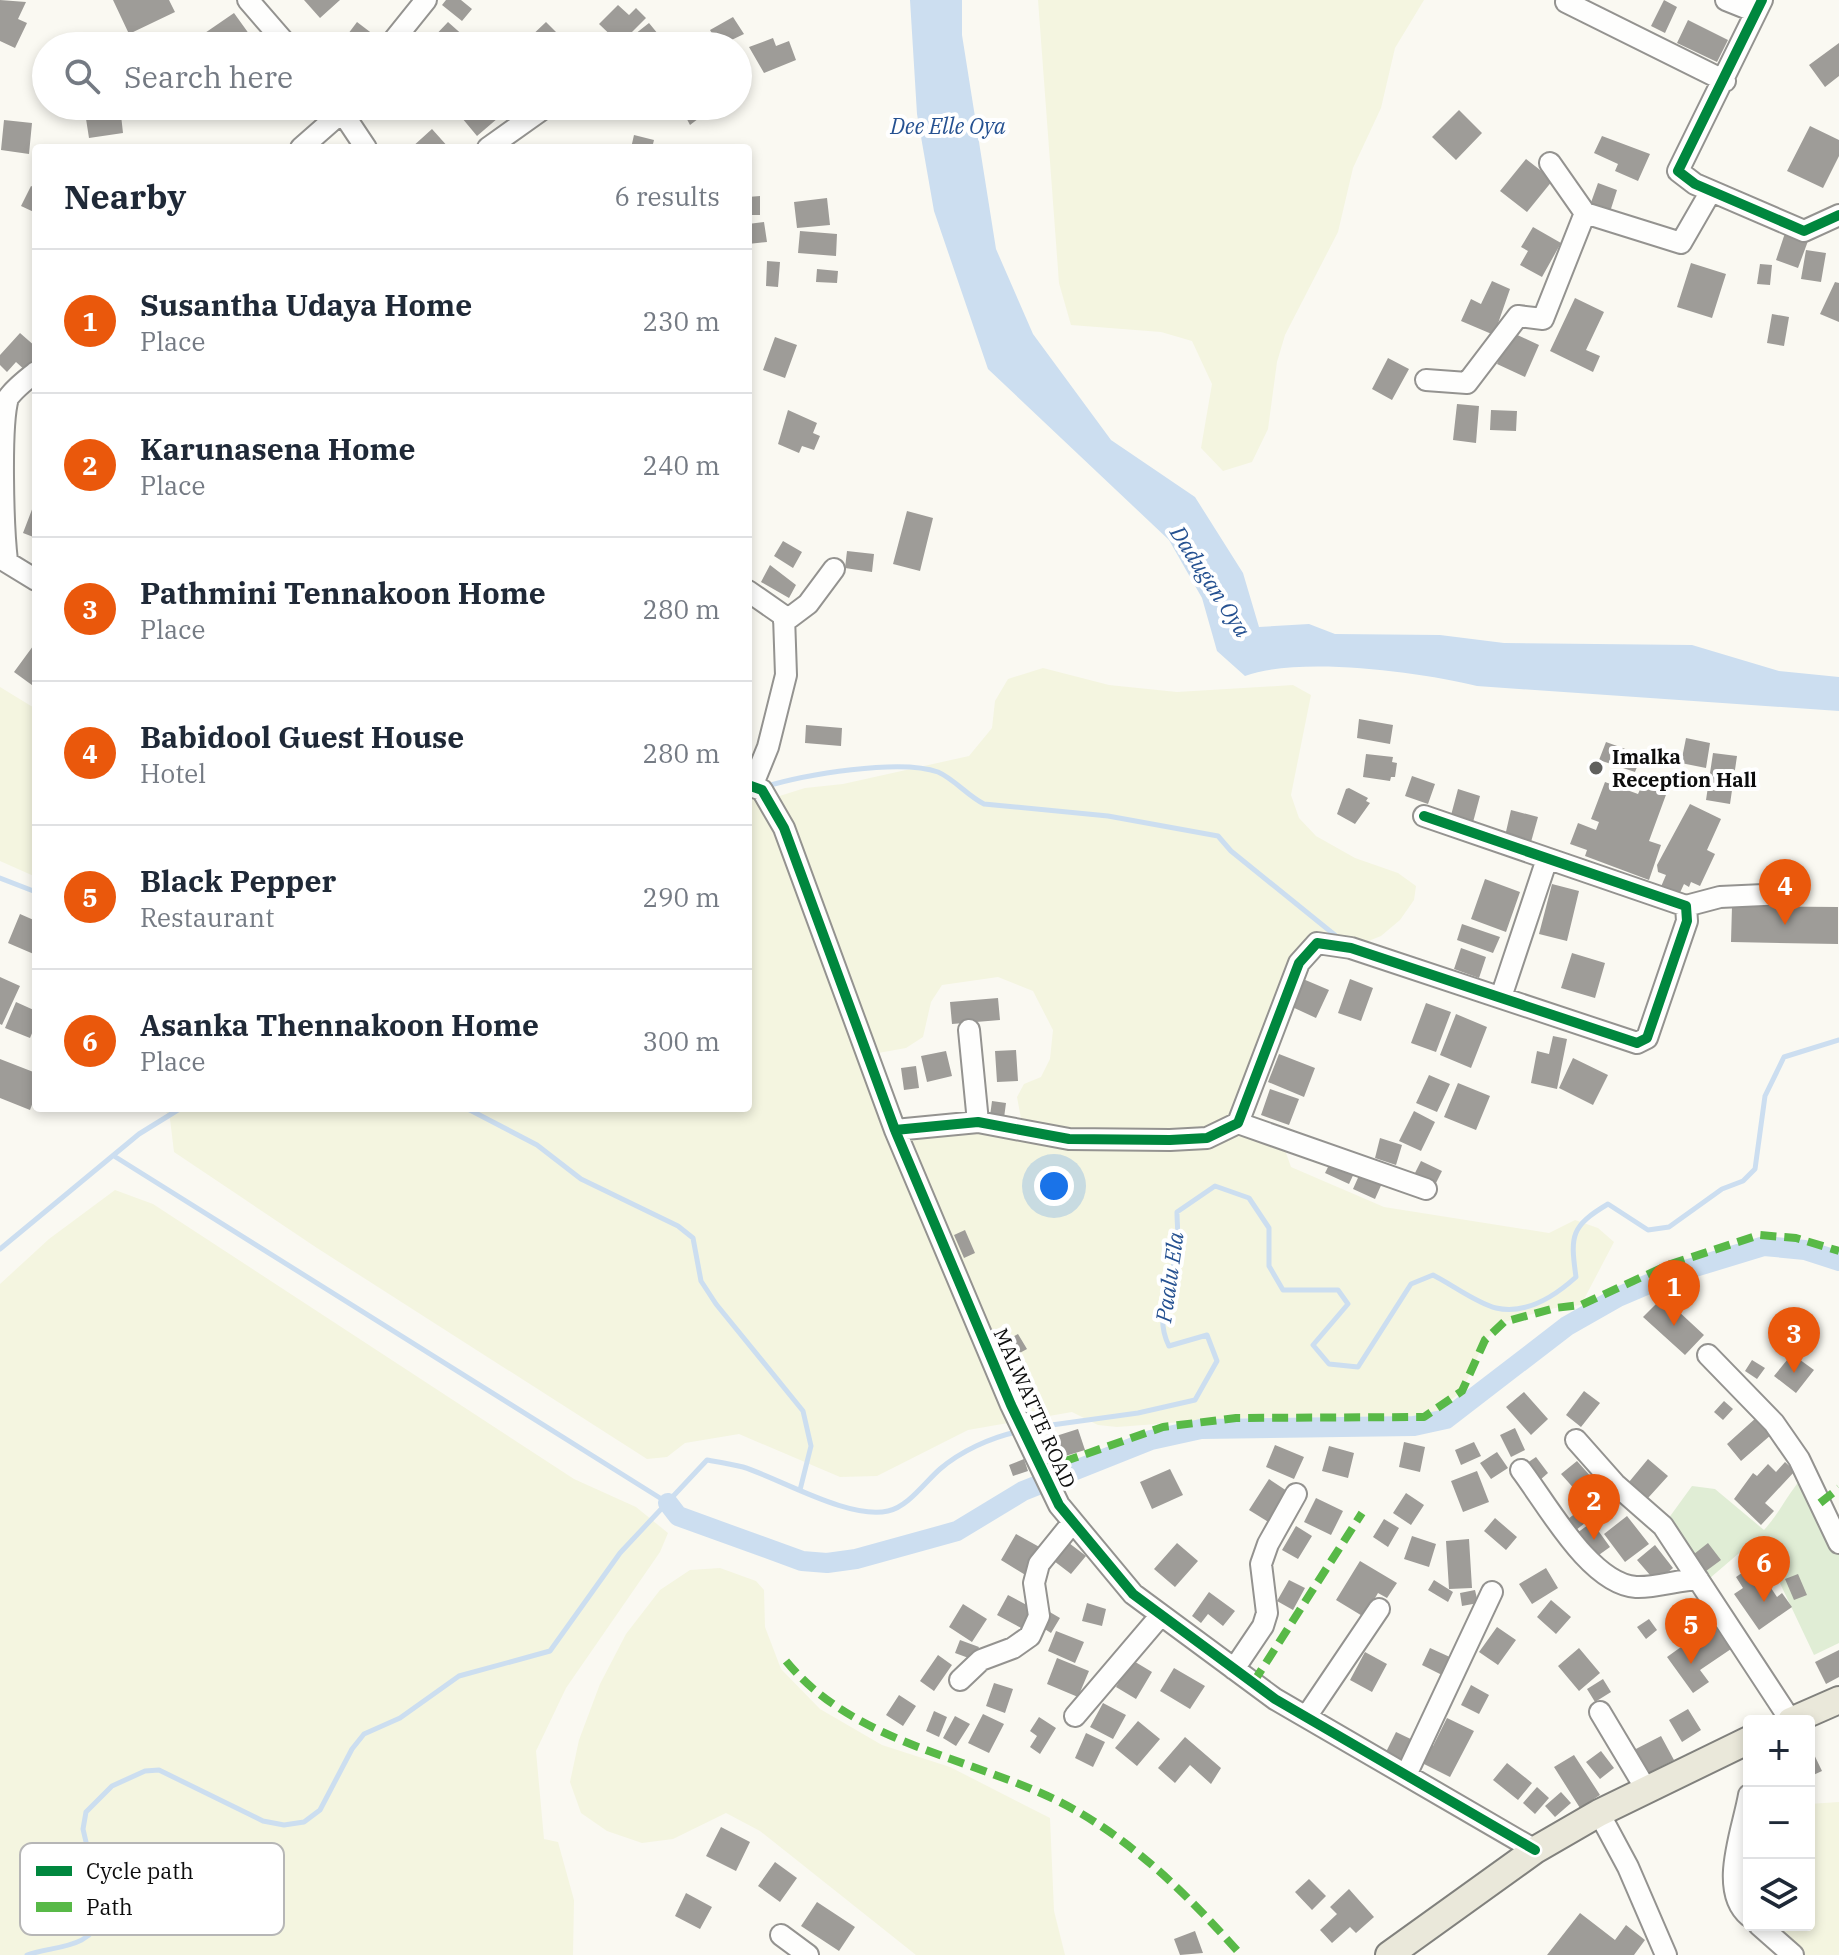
<!DOCTYPE html>
<meta charset="utf-8">
<style>
body{margin:0;font-family:"IBM Plex Serif",serif;background:#f6f6f7;color:#1f2937}
.controls{position:absolute;right:24px;bottom:24px;display:grid;overflow:hidden;border-radius:8px;box-shadow:0 4px 12px #0003}
.controls button{width:72px;height:72px;display:grid;place-items:center;padding:0;border:0;border-bottom:2px solid #e0e1e3;background:#fff;color:#1f2937;font:40px sans-serif}
.you{position:absolute;left:1054px;top:1186px;width:28px;height:28px;margin:-20px;border:6px solid #fff;border-radius:50%;background:#1a73e8;box-shadow:0 0 0 12px #1a73e833}
.badge{display:grid;place-items:center;width:52px;height:52px;border-radius:50%;background:#ea580c;color:#fff;font-size:26px;font-weight:700}
.pin{position:absolute;translate:-50% -66px;filter:drop-shadow(0 2px 4px #0008)}
.pin::after{content:'';position:absolute;top:42px;width:28px;height:24px;background:inherit;clip-path:polygon(0 0,100% 0,50% 100%)}
.list{margin:0;padding:0;list-style:none}
h2{display:flex;justify-content:space-between;align-items:center;height:104px;margin:0;padding:0 32px;font-size:34px}
h2 small{font-size:26px;font-weight:400;color:#747a83}
.list li{display:grid;grid-template-columns:52px 1fr auto;gap:24px;align-items:center;box-sizing:border-box;height:144px;padding:0 32px;border-top:2px solid #e0e1e3}
.list b{display:block;font-size:30px;white-space:nowrap}
.list p{margin:0;font-size:26px;white-space:nowrap;color:#747a83}
.list em{font-size:26px;font-style:normal;color:#747a83}
.icon{flex:none;width:44px;height:44px;fill:none;stroke:currentColor;stroke-width:2;stroke-linecap:round;stroke-linejoin:round}
.map{position:relative;flex:none;width:1839px;height:1955px;overflow:hidden}
.search{position:absolute;background:#fff;box-shadow:0 4px 12px #0003;left:32px;top:32px;width:720px;height:88px;display:flex;align-items:center;gap:20px;box-sizing:border-box;padding:0 28px;border-radius:44px;color:#747a83;font-size:30px}
.panel{position:absolute;background:#fff;box-shadow:0 4px 12px #0003;left:32px;top:144px;width:720px;height:968px;border-radius:8px}
.map>svg:first-child{display:block}
.farmland{fill:#f4f5e0;fill-rule:evenodd}
.green{fill:#e0edd5}
.water{fill:#ccdef0}
.lines{fill:none;stroke-linecap:round;stroke-linejoin:round}
.stream{stroke:#ccdef0;stroke-width:5}
.canal{stroke:#ccdef0;stroke-width:20}
.building{fill:#9e9c98}
.minor-casing{stroke:#949390;stroke-width:24}
.major-casing{stroke:#81817d;stroke-width:30}
.minor{stroke:#fefefd;stroke-width:20}
.major{stroke:#eae8da;stroke-width:26}
.quiet{stroke:#58b947;stroke-width:8;stroke-dasharray:16 8;stroke-linecap:butt}
.cycleway-casing{stroke:#fff;stroke-width:15}
.cycleway{stroke:#00873e;stroke-width:10}
.poi-dot{fill:#60605d;stroke:#fff;stroke-width:3}
.labels{text-anchor:middle;dominant-baseline:central;stroke-width:8;stroke-linejoin:round;paint-order:stroke}
.poi-label{font-size:20px;font-weight:bold;fill:#0d0d0d;stroke:#fff;text-anchor:start}
.street-label{font-size:20px;fill:#0d0d0d;stroke:#fff}
.water-label{font-size:22px;font-style:italic;fill:#255191;stroke:#fff}
.key{fill:#fff;stroke:#b6b6b6;stroke-width:2}
.key-label{font-size:22px;fill:#0d0d0d}
</style>
<div class="map">
<svg width="1839" height="1955" viewBox="0 0 1839 1955">
<rect width="100%" height="100%" fill="#faf9f2"/>
<path class="farmland" d="M1038 0H1424L1395 48 1381 108 1353 168 1338 232 1285 335 1277 362 1268 429 1252 462 1223 471 1201 448 1212 384 1192 341 1161 332 1071 325 1059 283Z
M1043 668 1109 685 1177 692 1293 685 1311 695 1291 795 1299 818 1316 836 1355 858 1398 873 1416 886 1414 900 1400 920 1381 936 1351 948 1317 943 1238 1123 1280 1136 1291 1167 1384 1207 1549 1233 1575 1220 1598 1228 1614 1242 1581 1305 1555 1308 1504 1322 1485 1340 1462 1391 1440 1409 1424 1417 1236 1418 1117 1427 1098 1425 1072 1412 968 1430 877 1476 840 1477 739 1434 685 1443 667 1457 647 1459 317 1248 174 1152 170 1119 164 1108H748V790L770 799 805 788 843 784 969 756 992 728 995 701 1008 679ZM998 977 1033 991 1053 1030 1050 1059 1041 1077 1024 1084 1017 1097 1023 1129 895 1130 867 1055 906 1048 923 1037 931 1002 942 985Z
M0 687 36 709V877L0 861Z
M115 1190 153 1204 574 1479 636 1507 668 1533 660 1552 566 1688 536 1751 544 1839 558 1842 574 1900 573 1955H0V1284L49 1239Z
M720 1568 756 1581 764 1590 765 1627 781 1669 820 1709 882 1745 950 1767 1050 1818 1054 1911 1065 1955H916L760 1831 726 1813 673 1839 642 1843 607 1831 581 1813 570 1782 579 1740 600 1684 626 1634 660 1590 690 1570Z
M1839 1802V1955H1793L1759 1925H1809V1804Z"/>
<path class="green" d="M1806 1473 1839 1543V1643L1814 1655 1761 1543 1752 1542 1703 1584 1663 1526 1692 1486 1715 1489 1764 1530C1781 1511 1788 1493 1806 1473Z"/>
<path class="water" d="M910 0H962V35L996 249 1033 334 1111 440 1195 497 1243 573 1259 627 1309 624 1335 634 1440 635 1504 643 1692 645 1779 671 1839 677V711L1477 686C1419 672 1300 656 1245 676L1217 651 1202 598 1169 540 988 369 934 211 917 114Z"/>
<g class="lines">
<path class="stream" d="M764 787C803 775 900 758 938 772 954 779 968 796 984 804L1108 816 1218 836 1231 851 1341 940
M0 878 36 892
M466 1108 537 1145 581 1179 678 1226 693 1238 701 1281 716 1304 803 1411 811 1446 800 1490
M114 1156 668 1503
M0 1249 139 1134 181 1108
M1030 1428 1138 1413 1195 1400 1217 1361 1207 1335 1169 1346C1153 1315 1171 1283 1177 1251 1179 1239 1177 1225 1177 1212L1215 1186 1249 1198 1269 1228V1266L1283 1290H1338L1348 1304 1313 1345 1329 1364 1358 1367 1411 1284 1433 1275C1451 1284 1478 1304 1496 1308 1526 1315 1555 1296 1576 1277 1570 1235 1571 1226 1608 1204L1648 1230 1669 1227 1722 1189 1743 1181 1755 1169 1765 1096 1784 1057 1839 1040
M27 1955C56 1945 90 1950 103 1915L83 1829 86 1812 112 1786 145 1771 159 1770 263 1821 284 1825 304 1822 320 1810 352 1749 364 1734 400 1718 459 1676 550 1651 620 1553 707 1460C719 1462 732 1464 743 1467 781 1479 849 1520 888 1511 908 1507 925 1482 940 1469 961 1451 990 1438 1016 1432"/>
<path class="canal" d="M668 1503 678 1516 802 1561 827 1563 856 1559 957 1531 1023 1491 1151 1440 1201 1429 1414 1426 1446 1419 1567 1326 1618 1297 1672 1274 1764 1246 1805 1250 1839 1261"/>
</g>
<path class="building" d="M0 0 26 2 18 19 27 23 15 48 0 41Z
M113 0H169L175 12 129 34Z
M304 0H340L320 18Z
M446 0H461L472 9 462 21 442 5Z
M1664 0 1677 7 1665 33 1651 26Z
M618 5 629 15 636 8 646 18 620 44 599 24Z
M234 13 252 38 241 46H210L202 35Z
M733 17 744 34 719 46 710 30Z
M1688 20 1728 40 1717 62 1677 43Z
M357 22 378 38 372 46H339Z
M448 22 475 46H434L429 42Z
M546 22 570 46H533L527 40Z
M649 23 658 34 642 46H636L630 38Z
M773 38 776 46 789 41 796 60 764 73 749 47Z
M1839 43V76L1825 87 1809 65Z
M84 106H120L123 133 89 138Z
M477 106H488L498 118 477 136 462 118Z
M680 106H710L711 109 690 125Z
M1459 110 1482 133 1456 160 1432 137Z
M4 120 32 123 29 154 1 150Z
M1810 126 1839 140V156L1823 188 1787 171Z
M432 129 449 148H411Z
M634 135 654 140 652 148H631Z
M1602 136 1650 154 1638 181 1615 171 1618 164 1594 153Z
M1526 159 1553 180 1527 212 1500 191Z
M1598 183 1617 190 1609 215 1589 208Z
M31 186 36 188V213L21 206Z
M760 196V215H748V197Z
M827 198 830 225 797 228 794 202Z
M764 222 767 242 748 244V224Z
M1533 227 1561 243 1542 277 1520 265 1528 251 1521 247Z
M800 231 837 234 836 256 798 253Z
M1785 233 1808 241 1798 268 1776 260Z
M1806 250 1826 253 1821 282 1801 279Z
M767 261 780 262 778 287 766 286Z
M1691 263 1726 274 1712 318 1677 307Z
M1760 264 1772 265 1770 285 1757 284Z
M817 269 838 271 837 283 816 282Z
M1492 281 1510 289 1494 335 1461 321 1471 299 1481 304Z
M1835 282 1839 283V322L1820 314Z
M1575 298 1604 312 1586 350 1600 356 1593 372 1550 351Z
M1772 314 1789 317 1784 346 1767 343Z
M1511 332 1539 345 1525 377 1497 364Z
M20 333 36 347V362L27 372 16 362 7 372 0 365V355Z
M775 337 797 345 785 378 763 370Z
M1388 358 1409 369 1392 400 1372 389Z
M1457 404 1479 406 1476 443 1453 440Z
M788 410 817 423 813 433 820 436 814 450 802 446 799 453 778 444Z
M1491 410 1517 411 1516 431 1490 430Z
M36 499V538L23 533Z
M907 511 933 518 920 571 893 564Z
M783 541 802 552 793 568 774 556Z
M847 551 874 554 872 572 845 568Z
M770 565 796 585 789 598 761 582Z
M36 642V688L14 672Z
M1359 719 1393 725 1390 744 1357 738Z
M806 725 842 728 841 746 805 743Z
M1686 738 1710 743 1706 768 1681 763Z
M1606 742 1642 755 1635 772 1599 760Z
M1713 753 1737 756 1730 804 1706 800Z
M1366 754 1393 757 1392 762 1397 763 1395 777H1391L1390 781 1363 777Z
M1412 776 1435 784 1428 804 1405 796Z
M1605 782 1638 794 1643 783 1667 792 1649 841 1661 845 1649 880 1585 856 1587 850 1570 844 1578 823 1596 830 1599 822 1591 819Z
M1349 788 1368 798 1366 801 1370 803 1355 824 1337 814 1346 789Z
M1458 789 1480 796 1472 826 1450 819Z
M1690 804 1721 819 1707 850 1715 854 1700 886 1691 882 1689 887 1684 884 1678 897 1660 889 1666 875 1658 872 1657 865Z
M1511 810 1538 817 1531 842 1505 836Z
M1485 879 1520 892 1506 932 1471 919Z
M1552 884 1579 891 1567 941 1539 934Z
M1732 906 1838 907V944L1731 942Z
M20 914 36 921V955L8 943Z
M1462 924 1500 937 1493 953 1457 940Z
M1461 948 1486 957 1479 978 1454 969Z
M1572 953 1605 963 1595 998 1561 988Z
M0 977 20 986 2 1025 0 1024Z
M1303 979 1329 990 1316 1018 1290 1006Z
M1350 979 1373 988 1361 1021 1338 1013Z
M998 998 1000 1020 952 1024 950 1002Z
M16 1002 36 1011V1024L30 1038 5 1028Z
M1426 1003 1451 1012 1436 1052 1411 1043Z
M1456 1014 1487 1027 1471 1068 1440 1055Z
M1553 1036 1567 1039 1557 1089 1531 1083 1537 1051 1549 1054Z
M1016 1050 1018 1081 997 1082 995 1051Z
M946 1051 952 1076 927 1082 921 1056Z
M1279 1054 1315 1068 1304 1097 1268 1082Z
M1573 1058 1608 1075 1593 1105 1559 1088Z
M0 1059 36 1073V1094L30 1110 0 1098Z
M916 1066 919 1088 904 1090 901 1068Z
M1429 1075 1450 1084 1437 1112 1416 1103Z
M1458 1083 1490 1096 1476 1130 1444 1117Z
M1270 1089 1299 1099 1289 1125 1261 1115Z
M992 1101 1006 1103 1004 1118 990 1116Z
M1414 1111 1435 1122 1421 1151 1399 1141Z
M1380 1138 1402 1145 1396 1165 1375 1158Z
M1332 1159 1356 1169 1349 1184 1325 1173Z
M1421 1161 1442 1171 1434 1187 1413 1177Z
M1361 1171 1383 1181 1375 1199 1353 1189Z
M965 1230 975 1253 964 1258 954 1235Z
M1663 1297 1704 1335 1685 1355 1643 1317Z
M1018 1334 1027 1349 1014 1356 1005 1341Z
M1792 1354 1814 1370 1796 1393 1774 1376Z
M1752 1360 1765 1368 1757 1379 1745 1371Z
M1584 1391 1600 1403 1581 1427 1566 1415Z
M1524 1392 1548 1419 1531 1435 1506 1407Z
M1724 1401 1733 1409 1723 1420 1714 1412Z
M1757 1417 1772 1434 1741 1461 1727 1444Z
M1515 1428 1525 1450 1511 1457 1500 1435Z
M1078 1429 1085 1450 1062 1457 1056 1436Z
M1404 1442 1425 1447 1420 1472 1399 1467Z
M1474 1442 1481 1456 1461 1465 1455 1450Z
M1275 1445 1304 1457 1294 1479 1266 1467Z
M1329 1446 1354 1453 1348 1478 1322 1471Z
M1497 1452 1508 1468 1491 1479 1480 1463Z
M1536 1457 1548 1473 1540 1480 1527 1463Z
M1024 1459 1028 1471 1013 1476 1009 1465Z
M1648 1459 1668 1476 1648 1498 1629 1482Z
M1577 1461 1601 1488 1585 1501 1561 1474Z
M1785 1462 1795 1471 1765 1503 1774 1511 1761 1525 1734 1499 1753 1473 1757 1476 1768 1464 1776 1472Z
M1170 1469 1183 1495 1152 1509 1140 1482Z
M1477 1471 1489 1502 1463 1512 1451 1481Z
M1269 1479 1290 1493 1270 1523 1249 1510Z
M1406 1493 1424 1505 1411 1525 1393 1513Z
M1316 1498 1343 1511 1331 1535 1304 1522Z
M1586 1505 1594 1516 1576 1530 1568 1519Z
M1627 1516 1649 1544 1625 1562 1604 1534Z
M1495 1518 1517 1537 1506 1550 1484 1531Z
M1384 1519 1399 1528 1388 1547 1373 1537Z
M1592 1522 1610 1547 1596 1557 1577 1533Z
M1296 1526 1312 1536 1298 1559 1282 1550Z
M1016 1534 1043 1549 1027 1576 1001 1560Z
M1412 1536 1436 1544 1429 1567 1404 1559Z
M1469 1539 1472 1588 1449 1589 1446 1541Z
M1069 1543 1086 1556 1071 1574 1054 1561Z
M1177 1543 1198 1561 1175 1587 1154 1569Z
M1708 1543 1721 1560 1702 1574 1689 1558Z
M1655 1545 1673 1568 1656 1582 1637 1560Z
M1360 1561 1397 1583 1387 1598 1378 1593 1364 1617 1336 1600Z
M1755 1564 1777 1597 1782 1593 1792 1607 1759 1630 1734 1594 1743 1588 1736 1577Z
M1546 1568 1558 1588 1532 1604 1519 1584Z
M1798 1574 1807 1595 1794 1600 1785 1579Z
M1289 1580 1305 1588 1293 1610 1277 1601Z
M1434 1580 1453 1592 1448 1602 1428 1590Z
M1475 1590 1478 1603 1462 1606 1460 1593Z
M1209 1592 1235 1611 1223 1626 1208 1614 1201 1623 1192 1616Z
M1008 1595 1036 1610 1025 1630 997 1615Z
M1551 1600 1571 1617 1556 1634 1537 1617Z
M1087 1603 1106 1609 1102 1626 1082 1621Z
M963 1604 987 1619 972 1642 949 1627Z
M1048 1611 1060 1618 1051 1633 1040 1626Z
M1649 1619 1657 1630 1646 1639 1637 1627Z
M1713 1624 1731 1649 1700 1670 1709 1682 1693 1693 1667 1657Z
M1497 1627 1516 1640 1498 1665 1479 1652Z
M1056 1631 1084 1642 1075 1663 1048 1651Z
M960 1640 979 1647 974 1660 955 1653Z
M1430 1648 1452 1658 1444 1676 1422 1665Z
M1579 1648 1600 1673 1579 1691 1558 1666Z
M1839 1650V1677L1826 1684 1815 1662Z
M1365 1652 1387 1664 1372 1692 1350 1680Z
M938 1655 952 1665 934 1691 920 1681Z
M1057 1658 1089 1671 1078 1697 1047 1684Z
M1132 1660 1152 1672 1136 1699 1116 1687Z
M1174 1668 1205 1686 1190 1709 1160 1691Z
M1603 1679 1611 1692 1595 1702 1587 1689Z
M994 1683 1013 1689 1005 1713 986 1706Z
M1471 1685 1489 1695 1479 1714 1461 1705Z
M899 1695 916 1706 903 1726 886 1715Z
M1103 1703 1126 1715 1113 1739 1090 1727Z
M1688 1709 1701 1730 1682 1742 1669 1720Z
M934 1711 947 1717 939 1737 926 1731Z
M983 1714 1004 1724 989 1753 968 1743Z
M955 1716 970 1724 956 1746 943 1738Z
M1039 1717 1056 1728 1040 1754 1030 1747 1037 1736 1030 1731Z
M1447 1718 1474 1731 1450 1777 1418 1761 1427 1743 1433 1746Z
M1138 1721 1160 1739 1137 1766 1115 1748Z
M1396 1732 1417 1742 1408 1762 1386 1752Z
M1086 1733 1105 1742 1093 1767 1075 1758Z
M1661 1736 1674 1760 1645 1775 1632 1751Z
M1185 1737 1221 1768 1211 1784 1190 1765 1175 1783 1158 1768Z
M1809 1744 1822 1771 1809 1777Z
M1601 1751 1614 1768 1600 1779 1586 1762Z
M1574 1755 1600 1795 1580 1808 1554 1767Z
M1507 1763 1532 1783 1518 1800 1493 1780Z
M1537 1787 1549 1798 1535 1814 1523 1803Z
M1561 1792 1571 1803 1555 1817 1545 1806Z
M721 1827 750 1842 736 1871 706 1856Z
M775 1862 797 1878 780 1902 758 1886Z
M1309 1879 1326 1896 1312 1910 1295 1892Z
M1349 1889 1374 1917 1356 1933 1350 1927 1332 1943 1320 1930 1337 1914 1330 1907Z
M686 1893 712 1907 700 1929 675 1916Z
M817 1902 855 1927 839 1951 801 1926Z
M1580 1913 1615 1940 1626 1925 1645 1940 1634 1955H1547Z
M1195 1931 1203 1953 1180 1955 1174 1939Z"/>
<g class="lines">
<g class="minor-casing">
<path id="minor" d="M248 0 288 46
M1726 0 1756 12
M1762 0 1678 171 1695 184 1804 231 1839 215
M1566 2 1725 81
M389 46 426 0
M338 106 366 148
M301 148 342 112
M488 148 547 106
M1550 163 1585 213
M1426 380 1467 383 1518 316 1543 319 1585 213 1681 243 1711 191
M0 558 36 580
M7 561C3 527 0 425 8 398 15 388 27 379 36 372
M748 591 784 616 786 675 768 747 753 784
M784 622 808 604 834 569
M748 785 762 790 784 828 895 1130 1011 1405 1059 1505 1133 1594 1275 1699 1535 1850
M1686 906 1720 897 1786 894
M1501 997 1547 859
M969 1030 978 1122
M1238 1123 1299 963 1317 943 1351 948 1637 1043 1647 1038 1687 921 1686 906 1424 816
M895 1130 978 1122 1069 1139 1170 1140 1207 1138 1238 1123 1426 1189
M1708 1355 1774 1423 1799 1459 1839 1543
M1576 1440 1615 1484 1663 1526 1791 1721
M1521 1470C1547 1504 1590 1584 1636 1587 1655 1588 1678 1580 1698 1579
M1234 1669 1263 1626 1267 1613 1261 1564 1268 1544 1296 1494
M960 1680 981 1660 1013 1648 1030 1636 1039 1616 1034 1583 1039 1564 1073 1522
M1600 1712 1646 1789
M1075 1716 1161 1615
M1306 1717 1379 1609
M1406 1775 1492 1592
M1749 1795C1743 1830 1718 1890 1749 1916
M1599 1813 1628 1867 1666 1955
M1759 1925 1793 1955
M781 1935 808 1955"/>
</g>
<g class="major-casing">
<path id="major" d="M1791 1721 1839 1700
M1389 1955 1535 1850 1599 1813 1749 1740"/>
</g>
<use href="#minor" class="minor"/>
<use href="#major" class="major"/>
<path class="quiet" d="M1040 1470 1163 1427 1236 1418 1424 1417 1462 1391 1485 1340 1504 1322 1555 1308 1581 1305 1668 1265 1759 1235 1796 1238 1839 1251
M1820 1503 1839 1488
M786 1661C854 1744 968 1756 1060 1802 1131 1838 1189 1896 1241 1955
M1253 1683 1362 1513"/>
<g class="cycleway-casing">
<path id="cycleway" d="M1762 0 1678 171 1695 184 1804 231 1839 215
M748 785 762 790 784 828 895 1130 1011 1405 1059 1505 1133 1594 1275 1699 1535 1850
M895 1130 978 1122 1069 1139 1170 1140 1207 1138 1238 1123 1299 963 1317 943 1351 948 1637 1043 1647 1038 1687 921 1686 906 1424 816"/>
</g>
<use href="#cycleway" class="cycleway"/>
</g>
<circle class="poi-dot" cx="1596" cy="768" r="8"/>
<g class="labels">
<g class="poi-label">
<text x="1612" y="756">Imalka<tspan x="1612" dy="23">Reception Hall</tspan></text>
</g>
<g class="street-label">
<text transform="translate(1035 1408) rotate(66)">MALWATTE ROAD</text>
</g>
<g class="water-label">
<text x="948" y="125">Dee Elle Oya</text>
<text transform="translate(1211 581) rotate(57)">Dadugan Oya</text>
<text transform="translate(1169 1277) rotate(-82)">Paalu Ela</text>
</g>
</g>
<rect x="20" y="1843" width="264" height="92" rx="12" class="key"/>
<rect x="36" y="1866" width="36" height="10" fill="#00873e"/>
<rect x="36" y="1902" width="36" height="10" fill="#58b947"/>
<g class="key-label">
<text x="86" y="1879">Cycle path</text>
<text x="86" y="1915">Path</text>
</g>
</svg>
<div class="controls">
<button>+</button>
<button>−</button>
<button><svg class="icon" aria-label="layers" viewBox="0 0 24 24"><path d="M12 4l9 5-9 5-9-5zM3 14l9 5 9-5"/></svg></button>
</div>
<div class="you"></div>
<div class="pin badge" style="left:1674px;top:1326px">1</div>
<div class="pin badge" style="left:1594px;top:1540px">2</div>
<div class="pin badge" style="left:1794px;top:1373px">3</div>
<div class="pin badge" style="left:1785px;top:925px">4</div>
<div class="pin badge" style="left:1691px;top:1664px">5</div>
<div class="pin badge" style="left:1764px;top:1602px">6</div>
<div class="search"><svg class="icon" aria-label="search" viewBox="0 0 24 24"><circle cx="10" cy="10" r="6"/><path d="M15 15l6 6"/></svg>Search here</div>
<section class="panel">
<h2>Nearby<small>6 results</small></h2>
<ul class="list">
<li><span class="badge">1</span><div><b>Susantha Udaya Home</b><p>Place</p></div><em>230 m</em></li>
<li><span class="badge">2</span><div><b>Karunasena Home</b><p>Place</p></div><em>240 m</em></li>
<li><span class="badge">3</span><div><b>Pathmini Tennakoon Home</b><p>Place</p></div><em>280 m</em></li>
<li><span class="badge">4</span><div><b>Babidool Guest House</b><p>Hotel</p></div><em>280 m</em></li>
<li><span class="badge">5</span><div><b>Black Pepper</b><p>Restaurant</p></div><em>290 m</em></li>
<li><span class="badge">6</span><div><b>Asanka Thennakoon Home</b><p>Place</p></div><em>300 m</em></li>
</ul>
</section>
</div>
